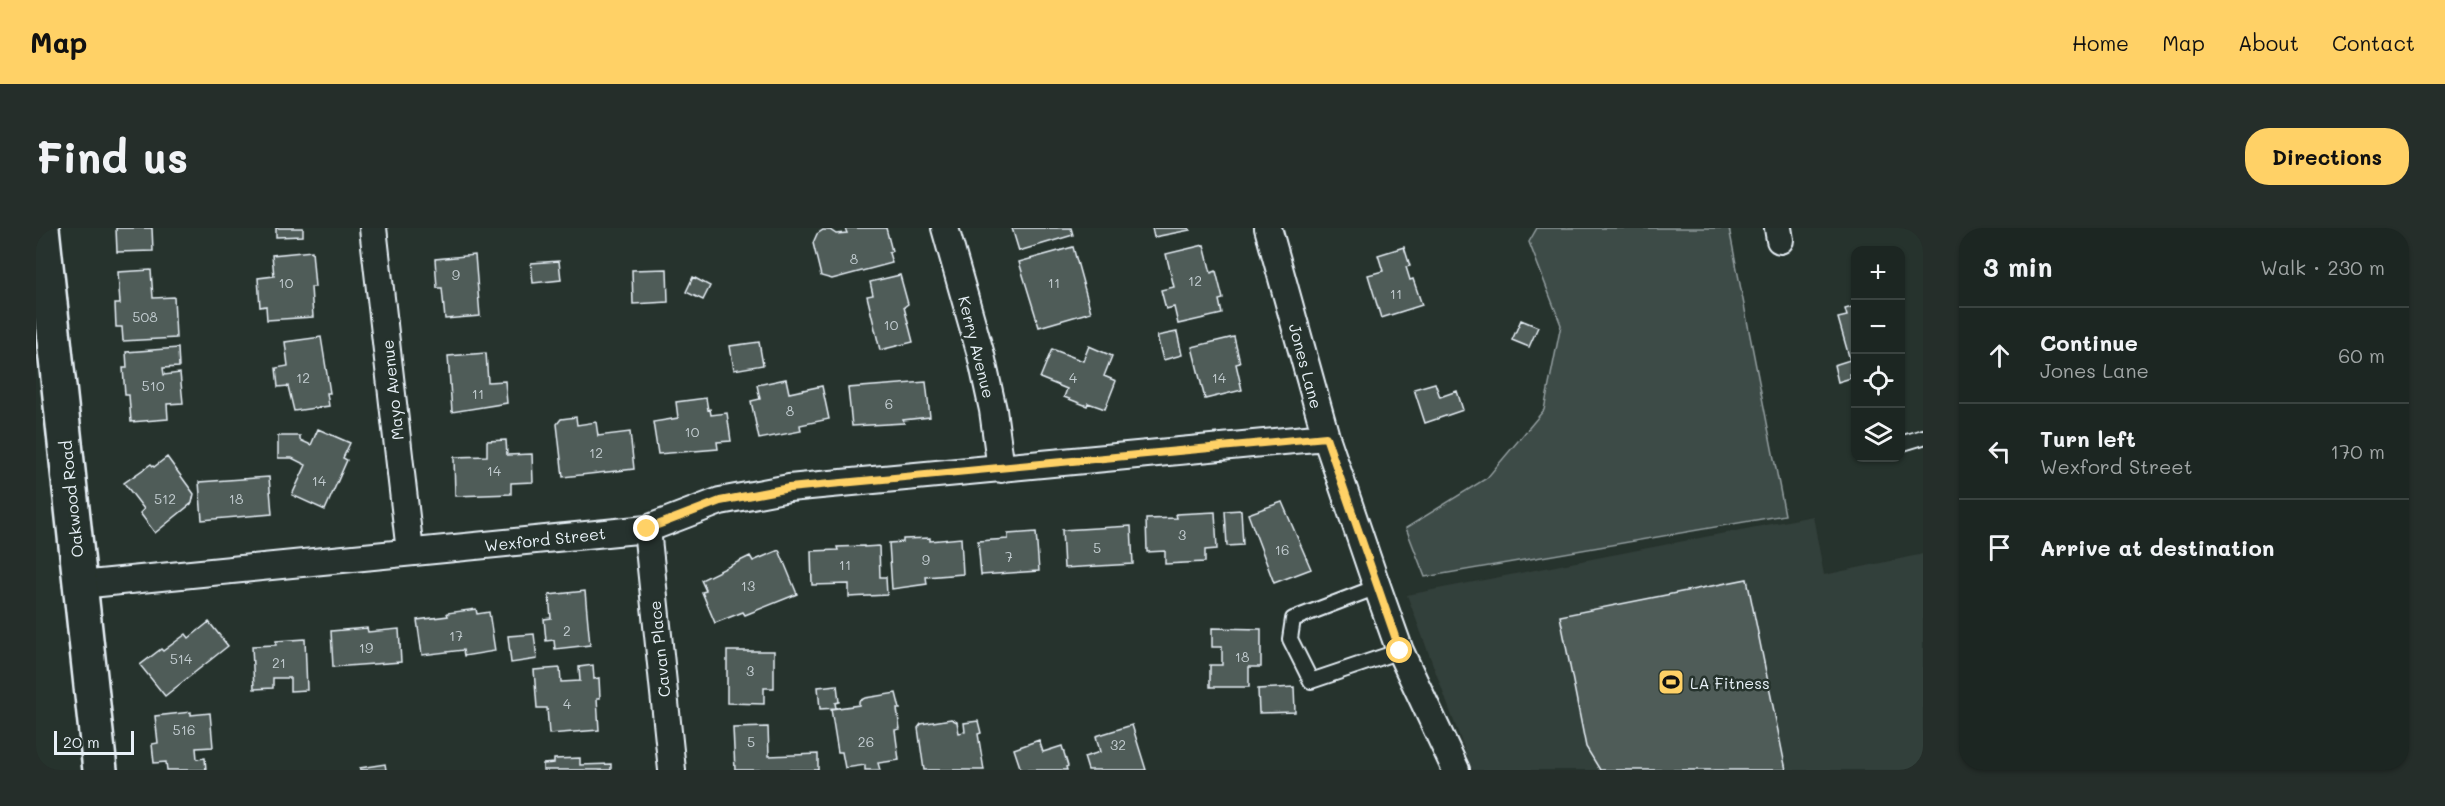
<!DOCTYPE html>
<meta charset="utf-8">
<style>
body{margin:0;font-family:Mali,sans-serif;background:#252e2a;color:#f1f3f6}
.controls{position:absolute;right:18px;top:18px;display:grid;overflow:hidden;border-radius:12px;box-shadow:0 2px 4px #0004}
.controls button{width:54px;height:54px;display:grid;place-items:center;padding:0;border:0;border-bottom:2px solid #3a4340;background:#1c2622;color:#f1f3f6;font:30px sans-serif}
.scale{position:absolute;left:18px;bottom:15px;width:80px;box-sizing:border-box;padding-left:6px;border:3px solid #e8f1f8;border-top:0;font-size:16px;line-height:21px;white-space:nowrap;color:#e8f1f8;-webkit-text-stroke:4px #26332d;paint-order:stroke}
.stop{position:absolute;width:18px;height:18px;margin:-14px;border:4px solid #ffd166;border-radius:50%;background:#fff}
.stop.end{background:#ffd166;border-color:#fff;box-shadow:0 2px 6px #0008}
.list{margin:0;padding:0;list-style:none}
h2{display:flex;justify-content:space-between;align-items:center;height:78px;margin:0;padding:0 24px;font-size:26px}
h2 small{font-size:20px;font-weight:400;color:#a0a5a5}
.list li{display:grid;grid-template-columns:39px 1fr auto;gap:18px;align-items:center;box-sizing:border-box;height:96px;padding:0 24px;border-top:2px solid #3a4340}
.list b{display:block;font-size:22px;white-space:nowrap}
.list p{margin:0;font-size:20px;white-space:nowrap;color:#a0a5a5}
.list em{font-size:20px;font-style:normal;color:#a0a5a5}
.icon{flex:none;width:33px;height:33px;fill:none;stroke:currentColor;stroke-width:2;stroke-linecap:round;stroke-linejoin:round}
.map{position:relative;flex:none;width:1887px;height:542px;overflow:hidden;border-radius:24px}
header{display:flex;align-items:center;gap:36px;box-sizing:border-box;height:84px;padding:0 30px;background:#ffd166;color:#111}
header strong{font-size:28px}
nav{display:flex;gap:33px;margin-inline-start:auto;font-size:21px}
.intro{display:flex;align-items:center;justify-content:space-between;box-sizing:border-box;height:144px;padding:0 36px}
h1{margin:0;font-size:42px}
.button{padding:15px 27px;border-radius:24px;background:#ffd166;color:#111;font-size:21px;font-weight:700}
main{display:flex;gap:36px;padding:0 36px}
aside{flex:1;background:#1c2622;border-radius:24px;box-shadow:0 2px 4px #0004}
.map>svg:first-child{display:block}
.built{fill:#333f3a}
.green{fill:#3e4b47;stroke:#939ea0;stroke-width:1.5}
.building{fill:#505c59;stroke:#e8f1f8;stroke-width:1.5}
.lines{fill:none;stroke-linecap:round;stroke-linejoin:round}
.lane-casing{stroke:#e8f1f8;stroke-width:18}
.street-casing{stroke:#e8f1f8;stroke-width:30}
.secondary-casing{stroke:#e8f1f8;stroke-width:38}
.lane{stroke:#26332d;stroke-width:14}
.street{stroke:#26332d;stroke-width:26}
.secondary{stroke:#26332d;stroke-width:33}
.route{stroke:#ffd166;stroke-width:8}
.labels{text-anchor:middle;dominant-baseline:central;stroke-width:5;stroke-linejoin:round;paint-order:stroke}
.number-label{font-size:14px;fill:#c2ccd0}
.street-label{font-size:16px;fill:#e8f1f8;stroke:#26332d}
.poi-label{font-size:16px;fill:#e8f1f8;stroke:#26332d;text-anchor:start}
</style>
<header>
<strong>Map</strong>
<nav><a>Home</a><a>Map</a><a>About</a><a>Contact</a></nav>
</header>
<div class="intro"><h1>Find us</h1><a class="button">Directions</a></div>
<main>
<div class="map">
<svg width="1887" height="542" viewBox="0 0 1887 542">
<rect width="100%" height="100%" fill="#26332d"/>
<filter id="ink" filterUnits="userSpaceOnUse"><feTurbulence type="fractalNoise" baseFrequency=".0167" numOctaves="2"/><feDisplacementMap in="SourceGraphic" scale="12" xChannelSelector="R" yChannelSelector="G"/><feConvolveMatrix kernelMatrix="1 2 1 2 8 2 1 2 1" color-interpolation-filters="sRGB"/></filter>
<g filter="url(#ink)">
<path class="built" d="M1777 288 1788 347 1887 326V542H1436L1371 367Z"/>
<path class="green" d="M1501 0H1693L1749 287 1389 349 1370 300 1451 250 1508 182 1525 97 1493 14Z"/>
<path class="building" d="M80 0H116L117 23 81 24Z
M240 0H267V8L240 9Z
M809 0H850L856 23 853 25 856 35 796 51 785 48 777 15 781 6 787 2H794L800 6 811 5Z
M976 0H1035L1037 7 983 23Z
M1116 0H1153L1154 2 1118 9Z
M1168 17 1175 45 1180 43 1187 71 1183 72 1186 86 1142 96 1138 79 1130 81 1125 62 1138 59 1130 26Z
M1037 19 1055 84 1003 99 983 34Z
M1368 19 1374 38 1370 39 1374 52 1377 51 1386 77 1345 90 1332 47 1347 43 1342 27Z
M276 23 279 59H275L277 89 231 92 230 78 224 79 222 50 238 48 236 27Z
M439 27 444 88 409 91 406 60H401L399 31Z
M523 33 525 52 497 55 495 35Z
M631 41 632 74 597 76 596 42Z
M115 42 117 70 138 69 140 110 87 113 86 99H80L79 76H84L82 44Z
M864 47 872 76 868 79 877 114 844 122 831 68 837 67 834 54Z
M657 49 674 58 667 72 650 64Z
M1820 78V144L1814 146 1815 150 1802 154 1798 137 1814 132 1802 90 1811 88 1809 81Z
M1485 92 1502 99 1493 119 1476 112Z
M1141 104 1146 127 1127 132 1121 108Z
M285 109 294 165H291L293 178 258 183 252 158 242 159 240 140 252 138 249 114Z
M1198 109 1204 135 1200 136 1206 162 1169 171 1156 119Z
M723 114 727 137 698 142 694 118Z
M1053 118 1076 128 1068 148 1080 153 1069 181 1052 175 1051 178 1028 169 1031 161 1004 150 1016 121 1047 133Z
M142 120 143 139 127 140 128 147 144 145 147 175 131 176 132 191 95 194 93 167H89L87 140H91L90 124Z
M450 125 452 154 469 153 471 175 416 184 412 128Z
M750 151 753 165 786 158 793 191 764 197 765 203 723 211 715 173 724 171 721 157Z
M890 154 894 189 867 192 868 195 816 198 812 160Z
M1399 155 1404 169 1421 163 1427 182 1389 195 1378 161Z
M670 170 672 182 674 181 675 187 691 185 695 213 681 214 682 221 622 226 617 194 642 190 640 174Z
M540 189 541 197 560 194 562 208 594 204 598 241 527 249 521 196 525 191Z
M282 201 314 215 307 230 311 232 289 282 256 267 270 237 256 230H242V208H264V212L275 217Z
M470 212 471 227 496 226 497 254 475 255V266L419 268 418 229 451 228V213Z
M131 229 158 266 156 275 119 305 104 285 108 281 88 255 115 236 118 239Z
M233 249 236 286 166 292 163 254Z
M1246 274 1275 341 1238 355 1212 286Z
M1205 282 1207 317 1191 318 1189 283Z
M1179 284 1181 321 1169 322V334L1129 336V323L1111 324 1110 291 1141 290 1140 286Z
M1095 298 1097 336 1028 340 1026 302Z
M1000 304 1003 343 945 347 942 313 972 311V306Z
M894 310V313L925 310 927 346 890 349 891 356 856 361 853 315 867 314V311Z
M828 318V319L843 318 844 349H850L851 367 813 369V356L776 357 775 323 802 322 801 319Z
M743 322 761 366 709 387 707 384 679 395 666 364 670 363 665 352 714 328 717 333Z
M1711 351 1750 542H1564L1550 519 1524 388Z
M549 363 554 417 519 421 518 412 510 413 508 391 515 390 513 367Z
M440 381 441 386 453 384 459 423 428 428 427 422 386 427 381 392 412 388 411 385Z
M173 394 192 418 129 468 104 437 125 421 127 423 150 406 153 410Z
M331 400 332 404 363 401 365 434 297 439 295 403Z
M1176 400 1225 401V439H1213V459H1174V437H1186V419H1176Z
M498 406 501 431 475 435 472 408Z
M269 411 271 462 254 463V450H237V460L218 461 216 418 240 417V413Z
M691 423H738V460H728V476L691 475Z
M557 437 558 451 563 450 564 470H561L563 502 513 506 511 480H501L498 442 524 440 525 454 544 453 543 439Z
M801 457 803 474 799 475 800 480 784 481 782 459Z
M1258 459 1259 484 1223 485 1222 461Z
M860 465 864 481H861L864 501 859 502 863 532 842 535 844 542H829V537L809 540 806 524H802L795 481 823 477V473L829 470Z
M155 484V487L174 485 177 519 160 520 161 531 169 530 170 542H131L130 534 118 535 116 516 122 515 119 488Z
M915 491 921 494 923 505 929 504 928 495 942 493 945 505 942 506 948 542H888L882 500 885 496Z
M1096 497 1110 542H1052L1048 529 1064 524 1060 508Z
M732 499 733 528 782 526V542H699L697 500Z
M1003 512 1007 524 1026 518 1032 538 1030 539 1031 542H985L978 521Z
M544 530V537L575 536V542H507V536L518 535V531Z
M349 536 350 542H324V540Z"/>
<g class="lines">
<g class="lane-casing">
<path id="lane" d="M1864 216 1887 209
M1341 359 1257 391 1254 411 1275 453 1364 423"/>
</g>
<g class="street-casing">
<path id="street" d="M337 0 374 324
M909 0 945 127 957 182 965 241
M1232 0 1290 209 1337 347 1364 423 1420 542
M1742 0 1744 12
M611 301 636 542
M44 357 611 301 684 273 753 260 1290 209"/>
</g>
<g class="secondary-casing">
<path id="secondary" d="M6 0 64 542"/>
</g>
<use href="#lane" class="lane"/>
<use href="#street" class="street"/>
<use href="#secondary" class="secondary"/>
</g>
</g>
<g class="lines" filter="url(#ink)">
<path class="route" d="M611 301 684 273 753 260 1290 209 1364 423"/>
</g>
<defs>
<g id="stadium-square" transform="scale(1.35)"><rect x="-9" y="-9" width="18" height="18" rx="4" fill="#ffd166" stroke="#26332d"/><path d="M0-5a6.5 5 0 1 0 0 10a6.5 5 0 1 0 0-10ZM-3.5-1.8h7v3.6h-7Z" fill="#111"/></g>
</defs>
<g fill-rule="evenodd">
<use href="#stadium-square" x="1635" y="454"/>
</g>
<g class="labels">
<g class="number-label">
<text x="818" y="30">8</text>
<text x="420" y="46">9</text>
<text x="1159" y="52">12</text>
<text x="250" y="54">10</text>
<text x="1018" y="54">11</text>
<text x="1360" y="65">11</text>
<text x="109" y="88">508</text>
<text x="855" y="96">10</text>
<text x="267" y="149">12</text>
<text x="1037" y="149">4</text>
<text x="1183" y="149">14</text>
<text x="117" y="157">510</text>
<text x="442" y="165">11</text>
<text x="853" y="175">6</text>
<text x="754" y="182">8</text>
<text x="656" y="203">10</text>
<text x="560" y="224">12</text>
<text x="458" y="242">14</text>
<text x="283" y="252">14</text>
<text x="129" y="270">512</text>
<text x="200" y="270">18</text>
<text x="1146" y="306">3</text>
<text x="1061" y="319">5</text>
<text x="1246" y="321">16</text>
<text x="973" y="328">7</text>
<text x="890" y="331">9</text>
<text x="809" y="336">11</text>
<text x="712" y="357">13</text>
<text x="531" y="402">2</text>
<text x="420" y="407">17</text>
<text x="330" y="419">19</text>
<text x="1206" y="428">18</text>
<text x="145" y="430">514</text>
<text x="243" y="434">21</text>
<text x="714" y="442">3</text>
<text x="531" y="475">4</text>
<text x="148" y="501">516</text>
<text x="715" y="513">5</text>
<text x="830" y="513">26</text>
<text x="1082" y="516">32</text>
</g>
<g class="street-label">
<text transform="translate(941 119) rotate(76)">Kerry Avenue</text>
<text transform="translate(1270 138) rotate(75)">Jones Lane</text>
<text transform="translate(356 162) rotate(-96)">Mayo Avenue</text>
<text transform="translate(35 271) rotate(-96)">Oakwood Road</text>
<text transform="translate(509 311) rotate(-6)">Wexford Street</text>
<text transform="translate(623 421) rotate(-96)">Cavan Place</text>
</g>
<g class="poi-label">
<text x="1654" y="454">LA Fitness</text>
</g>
</g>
</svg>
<div class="controls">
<button>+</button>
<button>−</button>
<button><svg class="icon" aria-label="locate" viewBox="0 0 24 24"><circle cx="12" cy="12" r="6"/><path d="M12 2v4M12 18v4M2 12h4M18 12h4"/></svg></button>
<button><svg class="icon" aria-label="layers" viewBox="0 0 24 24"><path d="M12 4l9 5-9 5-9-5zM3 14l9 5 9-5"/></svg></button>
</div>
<div class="scale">20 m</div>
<div class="stop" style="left:1364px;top:423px"></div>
<div class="stop end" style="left:611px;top:301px"></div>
</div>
<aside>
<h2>3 min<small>Walk · 230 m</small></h2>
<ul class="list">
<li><svg class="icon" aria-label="ahead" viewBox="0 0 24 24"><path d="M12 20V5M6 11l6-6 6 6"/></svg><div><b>Continue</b><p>Jones Lane</p></div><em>60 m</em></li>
<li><svg class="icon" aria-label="left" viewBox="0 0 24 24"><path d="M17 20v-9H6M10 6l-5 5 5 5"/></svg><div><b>Turn left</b><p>Wexford Street</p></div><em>170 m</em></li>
<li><svg class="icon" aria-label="arrive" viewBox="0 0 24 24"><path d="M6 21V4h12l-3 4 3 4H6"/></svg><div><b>Arrive at destination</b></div></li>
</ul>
</aside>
</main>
